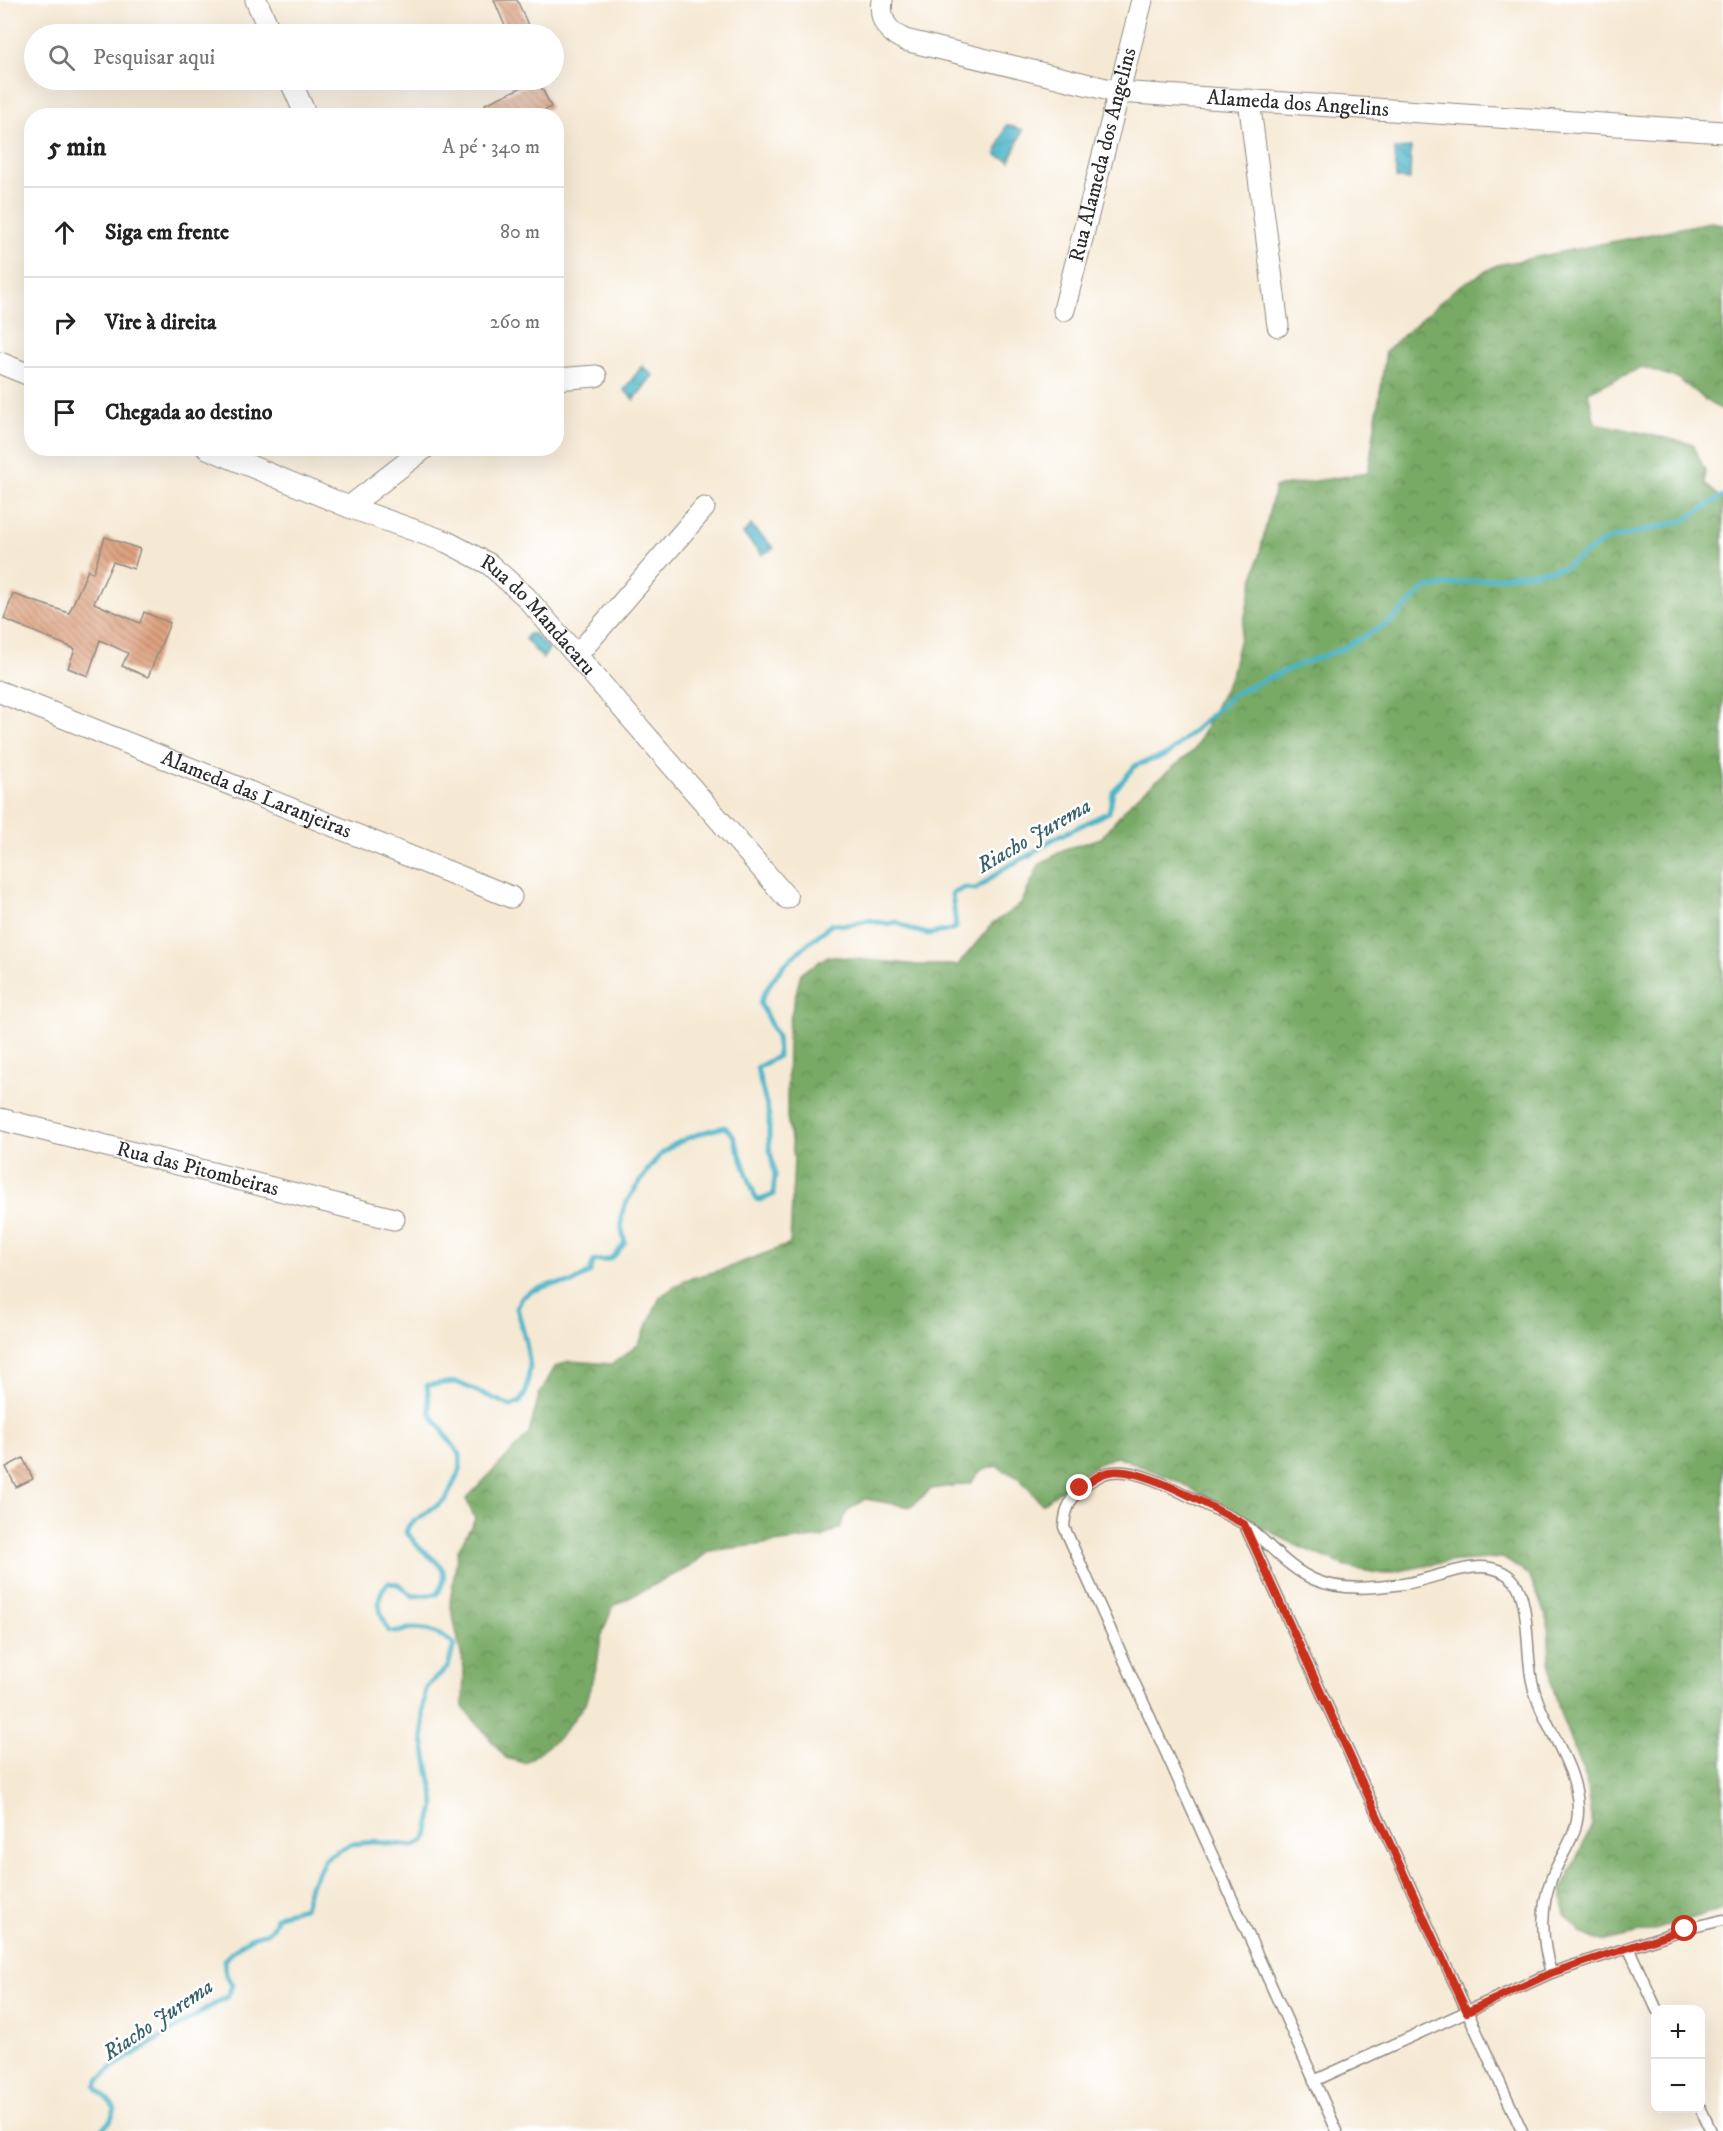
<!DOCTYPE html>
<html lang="pt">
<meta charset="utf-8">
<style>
body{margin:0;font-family:"IM FELL DW Pica",serif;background:#f6f6f6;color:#222}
.controls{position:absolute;right:18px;bottom:18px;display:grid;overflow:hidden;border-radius:12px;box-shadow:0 6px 24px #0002}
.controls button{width:54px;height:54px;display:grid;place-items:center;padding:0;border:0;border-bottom:2px solid #e0e0e0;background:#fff;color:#222;font:30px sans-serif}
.stop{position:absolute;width:18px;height:18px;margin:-14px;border:4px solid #c8321e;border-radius:50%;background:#fff}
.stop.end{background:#c8321e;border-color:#fff;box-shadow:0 2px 6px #0008}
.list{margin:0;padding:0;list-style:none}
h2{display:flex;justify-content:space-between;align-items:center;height:78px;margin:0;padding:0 24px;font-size:26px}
h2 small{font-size:20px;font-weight:400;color:#767676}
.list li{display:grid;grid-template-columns:39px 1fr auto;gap:18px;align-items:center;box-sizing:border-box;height:90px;padding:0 24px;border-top:2px solid #e0e0e0}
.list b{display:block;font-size:22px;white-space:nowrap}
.list em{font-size:20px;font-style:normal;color:#767676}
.icon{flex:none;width:33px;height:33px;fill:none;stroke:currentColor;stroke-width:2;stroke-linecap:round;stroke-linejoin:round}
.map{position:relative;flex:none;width:1723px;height:2131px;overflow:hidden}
.search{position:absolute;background:#fff;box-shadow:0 6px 24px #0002;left:24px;top:24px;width:540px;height:66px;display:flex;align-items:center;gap:15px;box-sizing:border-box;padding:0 21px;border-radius:33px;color:#767676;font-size:22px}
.panel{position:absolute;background:#fff;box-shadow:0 6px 24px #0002;left:24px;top:108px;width:540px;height:348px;border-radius:24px}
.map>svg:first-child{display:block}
.forest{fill:url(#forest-crowns);stroke:#526a48;stroke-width:1.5}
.water{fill:url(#water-waves);stroke:#3a7079;stroke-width:1.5}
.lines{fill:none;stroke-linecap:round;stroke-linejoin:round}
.stream{stroke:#49b4c7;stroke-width:5}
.building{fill:url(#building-back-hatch)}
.service-casing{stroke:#908a80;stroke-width:13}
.minor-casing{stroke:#908a80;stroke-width:23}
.service{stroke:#fff;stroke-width:10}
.minor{stroke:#fff;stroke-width:21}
.route{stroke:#c8321e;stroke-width:8}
.labels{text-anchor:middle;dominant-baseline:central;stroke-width:5;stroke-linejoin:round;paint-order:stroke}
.street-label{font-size:21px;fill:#2b2b2b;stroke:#fff}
.water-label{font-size:22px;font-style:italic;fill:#376269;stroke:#fff}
</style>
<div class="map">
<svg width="1723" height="2131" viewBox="0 0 1723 2131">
<defs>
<pattern id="forest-crowns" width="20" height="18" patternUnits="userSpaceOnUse" patternTransform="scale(1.5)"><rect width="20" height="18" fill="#78aa66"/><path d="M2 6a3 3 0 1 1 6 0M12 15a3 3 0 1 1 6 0" fill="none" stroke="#638b54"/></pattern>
<pattern id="water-waves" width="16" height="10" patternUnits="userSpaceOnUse" patternTransform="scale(1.5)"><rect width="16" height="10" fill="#49b4c7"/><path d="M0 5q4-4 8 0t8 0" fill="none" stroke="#3d93a2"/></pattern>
<pattern id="building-back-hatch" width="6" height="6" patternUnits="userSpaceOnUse" patternTransform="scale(1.5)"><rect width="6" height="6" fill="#dea381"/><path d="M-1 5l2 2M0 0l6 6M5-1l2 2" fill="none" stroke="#b4856a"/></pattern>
</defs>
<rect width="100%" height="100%" fill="#fff"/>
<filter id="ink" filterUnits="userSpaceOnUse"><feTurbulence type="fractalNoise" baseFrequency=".0167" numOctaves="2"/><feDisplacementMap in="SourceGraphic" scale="12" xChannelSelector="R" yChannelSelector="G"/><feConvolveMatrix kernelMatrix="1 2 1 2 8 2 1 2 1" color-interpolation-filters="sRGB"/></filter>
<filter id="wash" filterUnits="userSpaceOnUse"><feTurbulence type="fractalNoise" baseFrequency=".008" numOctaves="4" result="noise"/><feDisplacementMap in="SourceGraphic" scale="24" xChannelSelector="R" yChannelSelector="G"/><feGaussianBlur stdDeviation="1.35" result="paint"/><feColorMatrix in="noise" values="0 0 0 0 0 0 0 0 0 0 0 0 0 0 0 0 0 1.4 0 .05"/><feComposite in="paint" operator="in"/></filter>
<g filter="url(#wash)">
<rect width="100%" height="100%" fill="#f6e9d4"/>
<path class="forest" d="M1710 222 1723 224V410L1711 404 1677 378 1642 367 1588 392 1595 423 1693 444 1705 471V484L1723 499V1909L1657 1929 1601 1942 1581 1933 1565 1916 1562 1889 1592 1825 1586 1780 1562 1718 1551 1681 1548 1621 1529 1575 1503 1558 1446 1562 1383 1574 1351 1568 1295 1545 1177 1481 1117 1456 1094 1466 1042 1504 1019 1478 996 1466 980 1471 971 1483 931 1489 911 1507 865 1499 848 1510 840 1528 822 1537 709 1551 689 1567 613 1606 601 1637 597 1665 585 1704 561 1736 525 1763 506 1758 463 1707 464 1668 450 1602 458 1550 475 1519 466 1499 529 1434 539 1395 555 1367 569 1361 612 1364 639 1344 660 1297 685 1280 724 1269 790 1244 794 1157 787 1117 788 1027 801 973 828 956 918 965H958L992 924 1021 904 1039 865 1065 849 1101 838 1132 801 1194 750 1231 676 1275 487 1368 473 1386 351 1456 288 1497 265Z"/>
<path class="water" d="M1006 125 1023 130 1010 161 996 155Z
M1411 148 1410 180 1396 178 1395 149Z
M642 366 653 375 634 400 624 390Z
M751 525 774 548 762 555 743 534Z
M528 634H534L549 649 543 659 525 639Z"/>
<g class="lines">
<path class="stream" d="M101 2131 110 2121 115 2109C110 2099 101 2096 96 2086L100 2079 111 2068 228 1996 232 1985 226 1975 224 1960C232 1953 239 1945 247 1940 258 1932 272 1938 276 1918L281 1914 304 1908 310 1886 327 1857 351 1844 375 1842 413 1846 423 1842 427 1836 435 1802 423 1740V1707L426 1687 448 1667 454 1644C443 1635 427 1628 413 1628 402 1629 402 1634 389 1631 380 1615 373 1597 388 1583L398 1584 413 1596 437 1594C454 1568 436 1563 419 1547 415 1543 411 1537 406 1532L409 1525 446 1499 460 1470V1455L430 1413 427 1385 456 1382 511 1406 520 1402 526 1392 530 1367 526 1342 517 1308 520 1299 531 1291 553 1284 572 1283 590 1272 594 1260C610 1263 617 1255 625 1242 615 1212 626 1202 642 1179 649 1168 657 1156 669 1148 685 1137 706 1131 725 1127L733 1135 756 1199 760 1200 773 1195 775 1175 769 1145V1115L757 1068 778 1056 777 1037 760 1003C775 966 802 949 832 924L849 925 868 920 887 924 897 922 912 930 929 934 951 930 956 927 952 894 964 888 976 889 1006 867 1030 855 1053 839 1109 812 1113 792 1136 765 1167 755 1235 693 1296 666 1340 650 1390 622 1426 588 1563 568 1606 540 1683 521 1723 496"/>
</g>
<g id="blocks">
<path class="building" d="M494 0H517L528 25 508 33Z
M538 80 551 107 533 116H491L485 104Z
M105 537 140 549 134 569 113 562 94 603 140 623 144 612 170 623 148 677 122 666 128 653 100 640 88 676 68 668 75 649 4 619 13 594 69 613 88 570 93 573Z
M23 1458 33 1479 16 1487 6 1467Z"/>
</g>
</g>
<g filter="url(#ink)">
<use href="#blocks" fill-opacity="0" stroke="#908a80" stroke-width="1.5"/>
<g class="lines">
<g class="service-casing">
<path id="service" d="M1246 1528 1522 2131
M1629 1949 1657 2010
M1314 2081 1551 1973 1685 1929 1723 1920
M1700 2107 1711 2131
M1337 2131 1064 1527C1065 1509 1071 1495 1086 1484 1094 1479 1102 1473 1111 1472 1142 1468 1185 1495 1212 1508 1222 1513 1235 1518 1245 1525 1269 1543 1287 1568 1315 1580 1341 1591 1375 1588 1403 1584 1437 1580 1486 1550 1514 1581 1530 1599 1526 1656 1532 1681 1541 1726 1577 1761 1578 1808 1579 1834 1561 1854 1552 1877 1539 1909 1542 1941 1551 1973"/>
</g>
<g class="minor-casing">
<g id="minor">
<path d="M256 0 271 34"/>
<path id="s1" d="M882 0C879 20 887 32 905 40L1118 92 1723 132"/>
<path d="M290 80 304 111"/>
<path d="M1249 100 1278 326"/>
<path id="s2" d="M1064 310 1142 0"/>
<path d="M0 363 32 376"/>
<path d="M556 379 596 376"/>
<path id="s3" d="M207 448 349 507 447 542 489 564 525 596 787 898"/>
<path d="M349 507 425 448"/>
<path d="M577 655 704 508"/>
<path id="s4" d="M0 692 511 897"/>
<path id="s5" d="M0 1119 394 1219"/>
</g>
</g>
<use href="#service" class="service"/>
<use href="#minor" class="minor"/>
</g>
</g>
<g class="lines" filter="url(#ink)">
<path class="route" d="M1080 1488C1089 1482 1098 1474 1109 1472 1141 1465 1214 1509 1244 1524L1467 2012 1551 1973 1685 1929"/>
</g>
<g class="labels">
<g class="street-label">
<text stroke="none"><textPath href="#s1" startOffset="450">Alameda dos Angelins</textPath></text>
<text stroke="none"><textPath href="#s2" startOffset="160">Rua Alameda dos Angelins</textPath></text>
<text stroke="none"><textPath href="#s3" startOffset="376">Rua do Mandacaru</textPath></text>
<text stroke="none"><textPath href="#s4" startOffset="276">Alameda das Laranjeiras</textPath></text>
<text stroke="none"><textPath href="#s5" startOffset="204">Rua das Pitombeiras</textPath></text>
</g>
<g class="water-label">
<text transform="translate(1034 836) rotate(-30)">Riacho Jurema</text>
<text transform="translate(158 2020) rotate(-34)">Riacho Jurema</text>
</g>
</g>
</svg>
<div class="controls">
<button>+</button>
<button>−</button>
</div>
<div class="stop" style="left:1685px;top:1929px"></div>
<div class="stop end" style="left:1080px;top:1488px"></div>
<div class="search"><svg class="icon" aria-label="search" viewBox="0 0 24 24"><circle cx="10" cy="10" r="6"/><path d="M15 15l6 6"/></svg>Pesquisar aqui</div>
<section class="panel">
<h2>5 min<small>A pé · 340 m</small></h2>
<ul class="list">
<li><svg class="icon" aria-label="ahead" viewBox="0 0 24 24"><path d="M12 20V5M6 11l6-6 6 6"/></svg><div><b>Siga em frente</b></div><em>80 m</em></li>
<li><svg class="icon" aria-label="right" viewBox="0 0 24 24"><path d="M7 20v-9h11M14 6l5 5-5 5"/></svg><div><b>Vire à direita</b></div><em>260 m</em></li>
<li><svg class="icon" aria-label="arrive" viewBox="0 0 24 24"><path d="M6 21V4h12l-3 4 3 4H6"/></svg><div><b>Chegada ao destino</b></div></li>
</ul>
</section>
</div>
